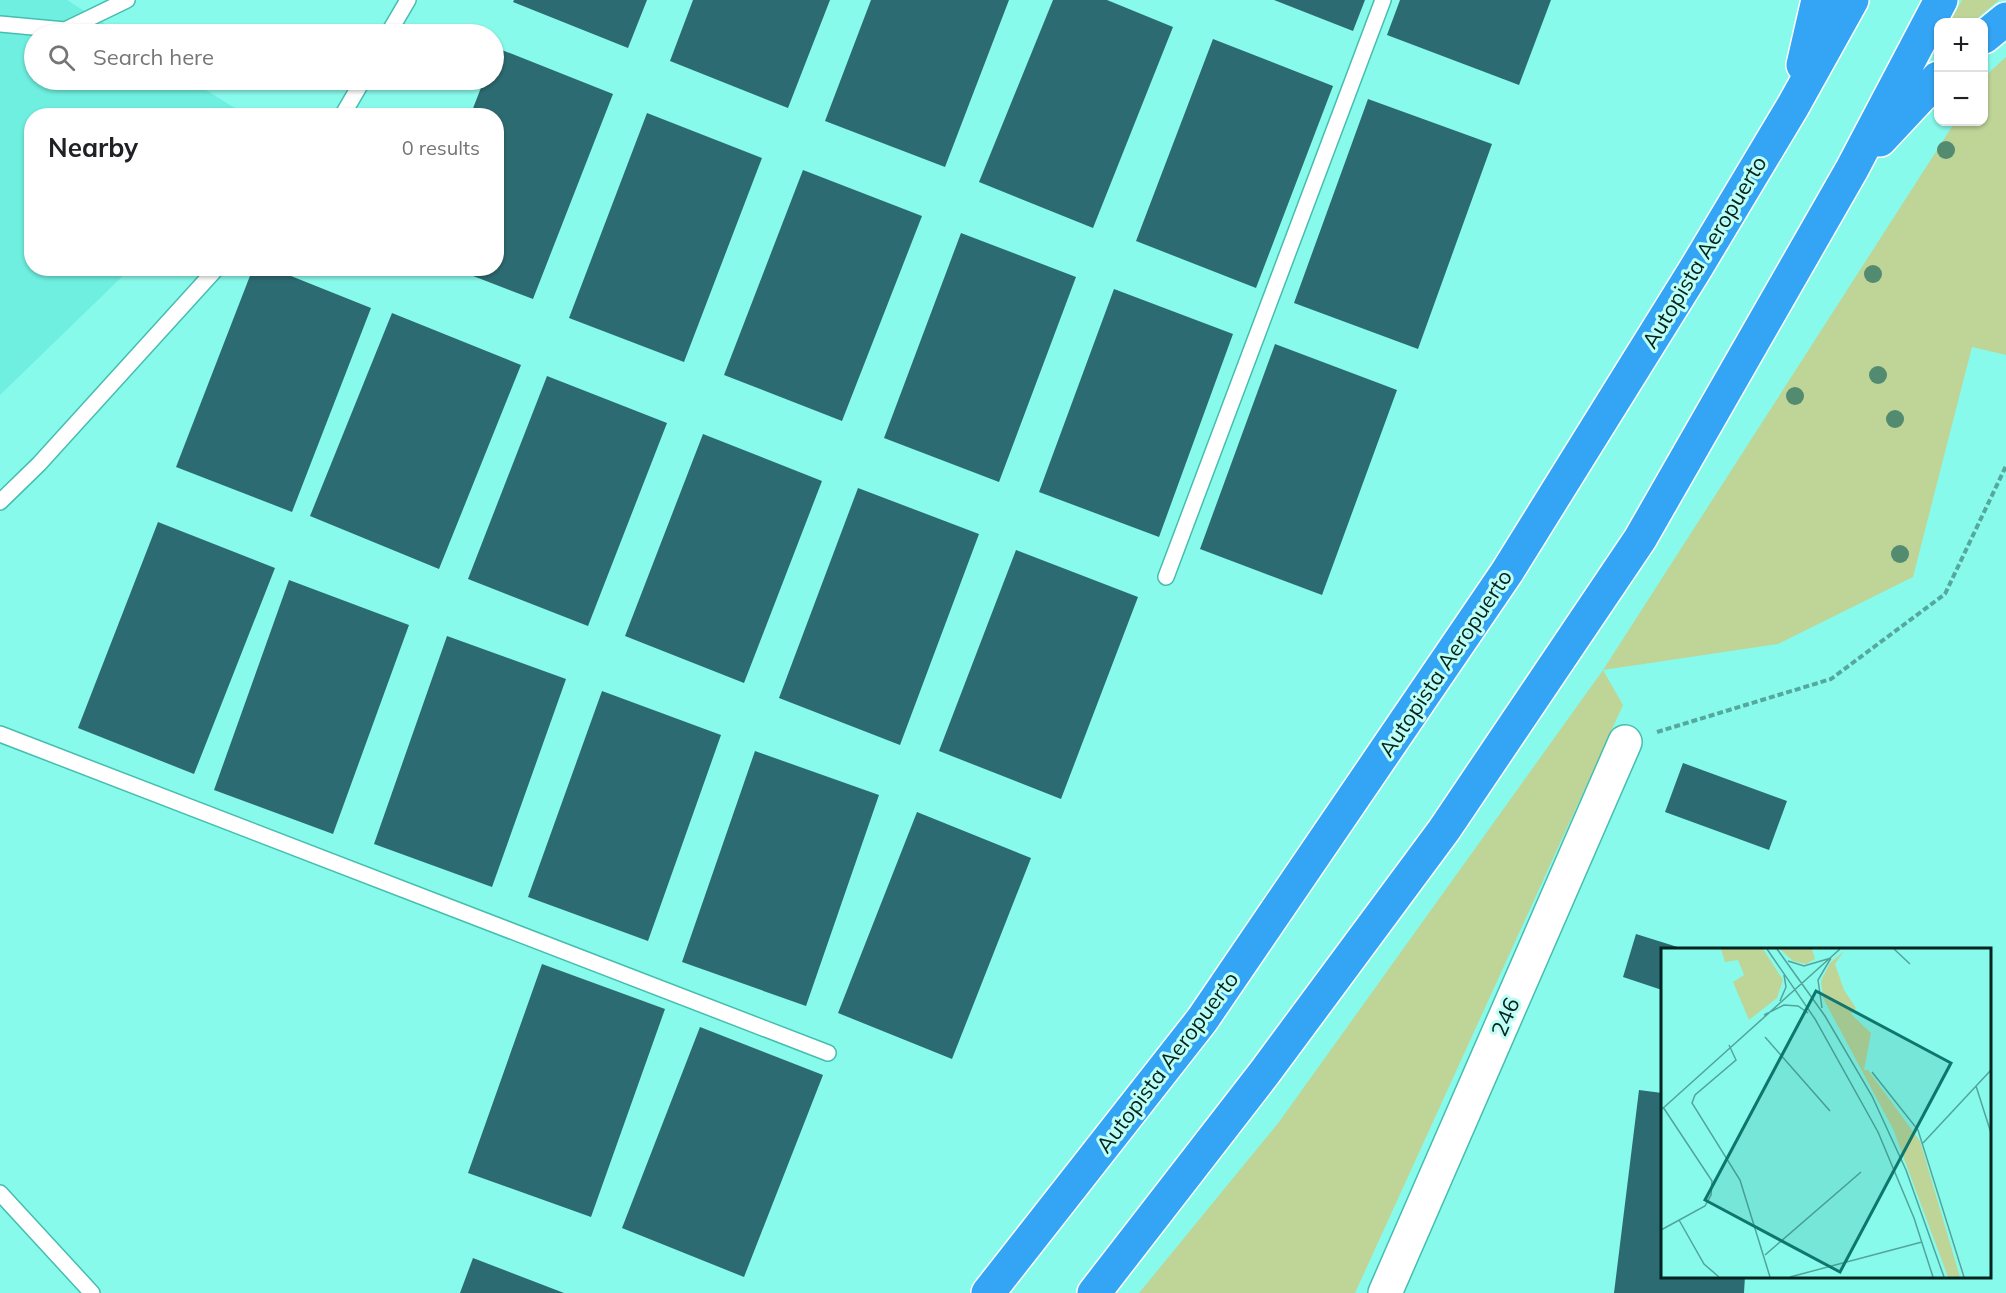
<!DOCTYPE html>
<meta charset="utf-8">
<style>
body{margin:0;font-family:Mulish,sans-serif;background:#f2f2f2;color:#202124}
.controls{position:absolute;right:18px;top:18px;display:grid;overflow:hidden;border-radius:12px;box-shadow:0 2px 4px #0004}
.controls button{width:54px;height:54px;display:grid;place-items:center;padding:0;border:0;border-bottom:2px solid #e0e0e0;background:#fff;color:#202124;font:30px sans-serif}
.list{margin:0;padding:0;list-style:none}
h2{display:flex;justify-content:space-between;align-items:center;height:78px;margin:0;padding:0 24px;font-size:26px}
h2 small{font-size:20px;font-weight:400;color:#757577}
.icon{flex:none;width:33px;height:33px;fill:none;stroke:currentColor;stroke-width:2;stroke-linecap:round;stroke-linejoin:round}
.map{position:relative;flex:none;width:2006px;height:1293px;overflow:hidden}
.search{position:absolute;background:#fff;box-shadow:0 2px 4px #0004;left:24px;top:24px;width:480px;height:66px;display:flex;align-items:center;gap:15px;box-sizing:border-box;padding:0 21px;border-radius:33px;color:#757577;font-size:22px}
.panel{position:absolute;background:#fff;box-shadow:0 2px 4px #0004;left:24px;top:108px;width:480px;height:168px;border-radius:24px}
.map>svg:first-child{display:block}
.built{fill:#6fefe0}
.green{fill:#bed597}
.building{fill:#2d6b72}
.lines{fill:none;stroke-linecap:round;stroke-linejoin:round}
.lane-casing{stroke:#46bdaf;stroke-width:18}
.secondary-casing{stroke:#46bdaf;stroke-width:36}
.highway-casing{stroke:#fff;stroke-width:36}
.path{stroke:#54a89d;stroke-width:4;stroke-dasharray:6 3;stroke-linecap:butt}
.lane{stroke:#fff;stroke-width:15}
.secondary{stroke:#fff;stroke-width:33}
.highway{stroke:#34a4f4;stroke-width:33}
.tree{fill:#528b6f}
.labels{text-anchor:middle;dominant-baseline:central;stroke-width:6;stroke-linejoin:round;paint-order:stroke}
.street-label{font-size:22px;fill:#002420;stroke:#bffef5}
.inset-road{fill:none;stroke:#52a49a;stroke-width:1.5}
.view{fill:#0f766e;fill-opacity:0.15;stroke:#0f766e;stroke-width:3}
.inset-edge{fill:none;stroke:#002420;stroke-width:3}
</style>
<div class="map">
<svg width="2006" height="1293" viewBox="0 0 2006 1293">
<rect width="100%" height="100%" fill="#88faeb"/>
<path class="built" d="M0 0H67L121 34H34V80H190L246 115 32 116V268L130 269 0 395Z"/>
<path class="green" d="M1962 0H1999L1973 22H1950Z
M2006 57V355L1972 347 1913 577 1778 644 1603 670 1623 705 1355 1293H1139L1279 1122 1603 670 1955 122H1984V77Z"/>
<path class="building" d="M514 0H647L628 48 513 2Z
M693 0H830L788 108 670 61Z
M871 0H1009L945 167 825 121Z
M1053 0H1107L1173 27 1093 228 979 182Z
M1274 0H1365L1353 31Z
M1400 0H1551L1519 85 1387 35Z
M1213 39 1333 86 1256 288 1136 241Z
M497 48 613 94 533 299 455 269 496 268V116H470L484 80H494V56Z
M1368 99 1492 144 1418 349 1294 303Z
M647 113 762 158 684 362 569 318Z
M803 170 922 216 842 421 724 375Z
M961 233 1076 277 999 482 884 438Z
M253 268H271L371 308 292 512 176 467Z
M1114 289 1233 334 1159 537 1039 492Z
M392 313 521 365 439 569 310 516Z
M1275 344 1397 390 1322 595 1200 549Z
M547 376 667 423 588 626 468 579Z
M703 434 822 481 744 683 625 636Z
M858 488 979 534 900 745 779 698Z
M158 522 275 568 194 774 78 728Z
M1016 550 1138 597 1061 799 939 751Z
M289 580 409 625 333 834 214 790Z
M447 636 566 679 492 887 374 844Z
M602 691 721 735 648 941 528 897Z
M755 751 879 795 806 1006 682 962Z
M1683 763 1787 801 1769 850 1665 812Z
M917 812 1031 858 952 1059 838 1013Z
M1636 934 1684 949 1662 950V990L1623 977Z
M542 964 665 1009 591 1217 468 1173Z
M700 1027 823 1075 744 1277 622 1228Z
M1639 1090 1662 1093V1276H1745L1744 1293H1614Z
M473 1258 564 1293H460Z"/>
<g class="lines">
<g class="lane-casing">
<path id="lane" d="M0 24 65 30 127 0
M388 34 408 0
M342 116 363 80
M0 502 39 464 217 268
M1166 577 1383 0
M0 734 828 1053
M0 1193 92 1293"/>
</g>
<g class="secondary-casing">
<path id="secondary" d="M1385 1293 1625 742"/>
</g>
<g class="highway-casing">
<path id="highway" d="M1984 37 2006 19
M1803 65 1818 0
M1880 140 1938 78
M988 1293 1202 1020 1507 572 1696 268 1793 106 1852 0
M1094 1293 1265 1072 1444 830 1640 539 1852 169 1941 0"/>
</g>
<path class="path" d="M1657 732 1831 679 1945 594 2006 466"/>
<use href="#lane" class="lane"/>
<use href="#secondary" class="secondary"/>
<use href="#highway" class="highway"/>
</g>
<g class="tree">
<circle cx="1946" cy="150" r="9"/>
<circle cx="1873" cy="274" r="9"/>
<circle cx="1878" cy="375" r="9"/>
<circle cx="1795" cy="396" r="9"/>
<circle cx="1895" cy="419" r="9"/>
<circle cx="1900" cy="554" r="9"/>
</g>
<g class="labels">
<g class="street-label">
<text transform="translate(1704 252) rotate(-59)">Autopista Aeropuerto</text>
<text transform="translate(1445 663) rotate(-56)">Autopista Aeropuerto</text>
<text transform="translate(1505 1017) rotate(-67)">246</text>
<text transform="translate(1167 1062) rotate(-53)">Autopista Aeropuerto</text>
</g>
</g>
<g transform="translate(1661 948)">
<rect width="330" height="330" fill="#88faeb"/>
<path d="M60 1H102L122 32 116 50 88 72 72 34 83 27 77 12 64 14ZM119 1H151L154 11 145 16 132 13ZM183 3 174 16 183 42 195 60 190 66 210 85 203 122H207L259 193 299 329H287L232 181 162 50 160 33 169 15Z" fill="#bed597"/>
<path class="inset-road" d="M106 1 154 71 217 184 253 270 272 329M116 1 164 68 211 148 245 222 283 329M233 1 249 16M127 13 143 18 170 10M119 53 125 39 123 27M161 60 157 32 170 10M103 67 123 57 137 58 147 65M104 89 169 163M68 97 75 112 34 147 31 155 79 232 109 329M211 124 257 182 303 329M315 138 330 185M0 162 179 1M262 195 330 122M18 272 43 316 58 329M0 282 44 258 50 247 51 233 2 159M104 307 200 224M129 329 261 294"/>
<path class="view" d="M155 43 290 115 179 324 44 252Z"/>
<rect width="330" height="330" class="inset-edge"/>
</g>
</svg>
<div class="controls">
<button>+</button>
<button>−</button>
</div>
<div class="search"><svg class="icon" aria-label="search" viewBox="0 0 24 24"><circle cx="10" cy="10" r="6"/><path d="M15 15l6 6"/></svg>Search here</div>
<section class="panel">
<h2>Nearby<small>0 results</small></h2>
<ul class="list">
</ul>
</section>
</div>
